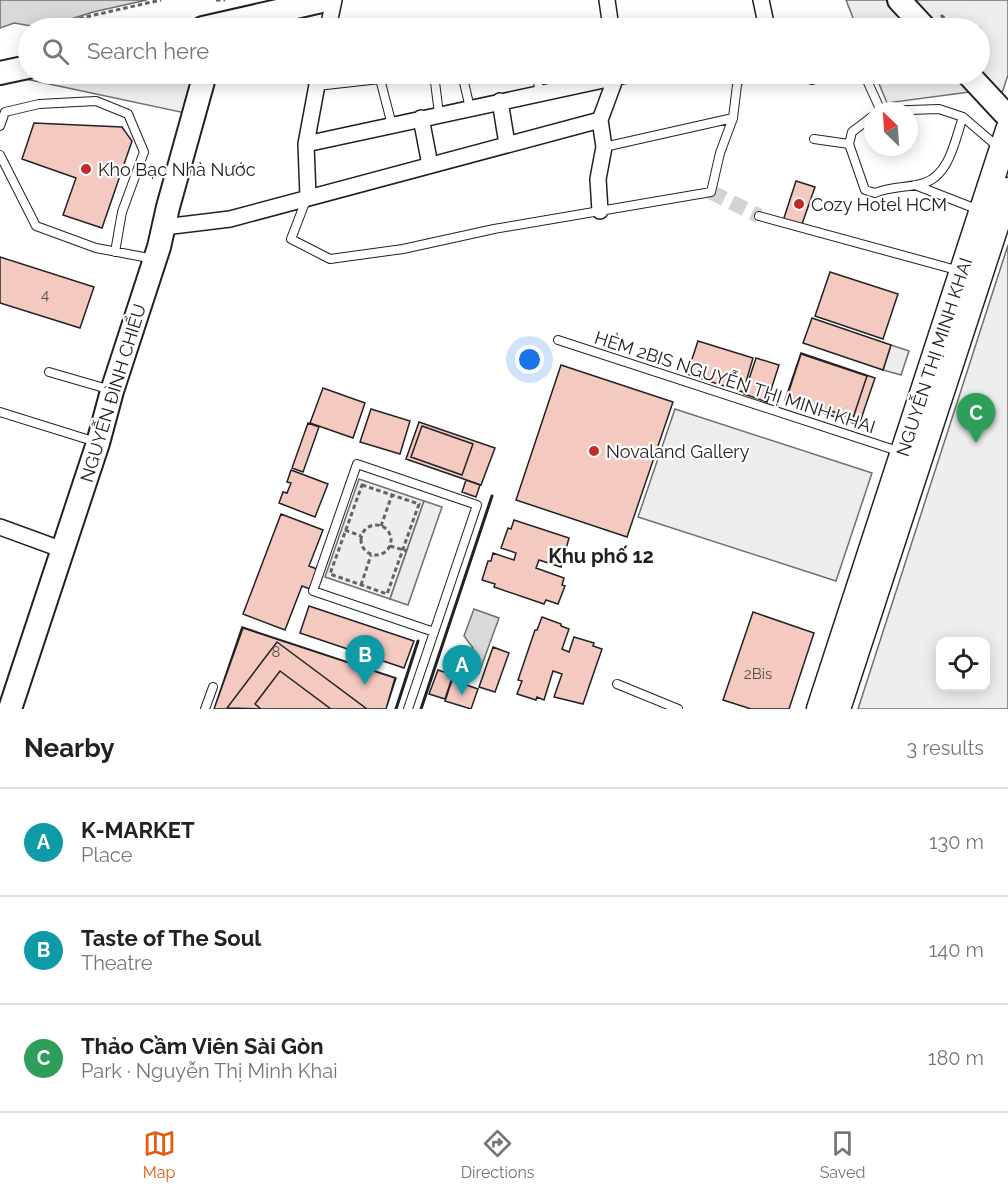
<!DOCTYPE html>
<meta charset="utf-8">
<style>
body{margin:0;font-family:Raleway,sans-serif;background:#f2f2f2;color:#222}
.controls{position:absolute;right:18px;bottom:18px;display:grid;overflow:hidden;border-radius:12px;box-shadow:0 3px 15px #0003}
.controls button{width:54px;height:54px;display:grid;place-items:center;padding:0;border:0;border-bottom:2px solid #e0e0e0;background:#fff;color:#222;font:30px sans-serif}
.compass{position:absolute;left:864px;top:102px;width:54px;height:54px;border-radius:50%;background:#fff;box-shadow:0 3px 15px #0003;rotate:335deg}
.you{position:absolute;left:530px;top:360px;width:21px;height:21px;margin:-15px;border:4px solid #fff;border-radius:50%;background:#1a73e8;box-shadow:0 0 0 9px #1a73e833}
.badge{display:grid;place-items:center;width:39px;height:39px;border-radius:50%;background:#ea580c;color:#fff;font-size:20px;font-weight:700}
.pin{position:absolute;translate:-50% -50px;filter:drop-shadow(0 2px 3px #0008)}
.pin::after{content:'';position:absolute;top:32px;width:21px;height:18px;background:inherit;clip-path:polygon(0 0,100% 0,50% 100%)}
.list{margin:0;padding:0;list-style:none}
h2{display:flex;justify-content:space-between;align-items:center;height:78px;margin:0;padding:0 24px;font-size:26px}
h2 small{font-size:20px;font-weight:400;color:#767676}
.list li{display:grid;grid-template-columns:39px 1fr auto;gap:18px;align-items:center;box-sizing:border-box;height:108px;padding:0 24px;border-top:2px solid #e0e0e0}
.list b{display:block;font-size:22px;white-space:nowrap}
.list p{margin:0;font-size:20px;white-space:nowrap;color:#767676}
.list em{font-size:20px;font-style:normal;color:#767676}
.icon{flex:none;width:33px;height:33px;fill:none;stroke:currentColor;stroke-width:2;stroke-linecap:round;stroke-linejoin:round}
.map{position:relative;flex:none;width:1008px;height:709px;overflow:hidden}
.search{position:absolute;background:#fff;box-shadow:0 3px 15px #0003;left:18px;right:18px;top:18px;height:66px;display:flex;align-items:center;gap:15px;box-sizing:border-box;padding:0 21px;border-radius:33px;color:#767676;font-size:22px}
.sheet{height:402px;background:#fff}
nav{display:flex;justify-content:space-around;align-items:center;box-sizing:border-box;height:84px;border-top:2px solid #e0e0e0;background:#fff;font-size:16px;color:#767676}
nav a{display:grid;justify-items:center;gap:3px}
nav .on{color:#ea580c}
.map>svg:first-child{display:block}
.green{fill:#eee;stroke:#6f6f6f;stroke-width:1.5;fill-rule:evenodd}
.parking{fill:#ededed;stroke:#6f6f6f;stroke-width:1.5}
.water{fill:#d9d9d9;stroke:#6f6f6f;stroke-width:1.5}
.building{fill:#f3c9c0;stroke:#222;stroke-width:1.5}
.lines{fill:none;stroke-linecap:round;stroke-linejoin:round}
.street-tunnel{stroke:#d3d3d3;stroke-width:15;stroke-dasharray:15 8;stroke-linecap:butt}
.lane-casing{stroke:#222;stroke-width:10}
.street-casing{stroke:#222;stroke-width:18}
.secondary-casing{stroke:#222;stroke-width:26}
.primary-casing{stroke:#222;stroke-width:27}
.path{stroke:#646464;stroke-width:3;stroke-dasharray:4.5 3;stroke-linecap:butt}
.lane{stroke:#fff;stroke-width:8}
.street{stroke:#fff;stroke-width:15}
.secondary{stroke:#fff;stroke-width:22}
.primary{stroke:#fff;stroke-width:24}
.wall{stroke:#222;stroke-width:3}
.poi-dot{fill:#c62828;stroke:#fff;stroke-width:2}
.labels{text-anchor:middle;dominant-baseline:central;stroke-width:4.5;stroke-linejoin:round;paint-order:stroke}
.number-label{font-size:15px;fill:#564c4a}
.poi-label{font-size:18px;fill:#222;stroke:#fff;text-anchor:start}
.street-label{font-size:18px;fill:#222;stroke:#fff}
.neighbourhood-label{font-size:20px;font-weight:bold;fill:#222;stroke:#fff}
</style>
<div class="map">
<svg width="1008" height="709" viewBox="0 0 1008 709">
<rect width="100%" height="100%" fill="#fff"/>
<path class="green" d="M846 0H890L917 28H857Z
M910 0H1008V75L1002 93 980 70V28H938Z
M45 74H192L196 83 185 113 21 78Z
M875 74H960L977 91 887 103Z
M1008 245V709H858ZM940 642H986V686H940Z
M359 479 424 501 390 599 325 577Z"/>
<path class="parking" d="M891 345 909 351 901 375 883 370Z
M675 409 872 473 836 581 638 517Z
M424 501 442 507 408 605 390 599Z"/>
<path class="water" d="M0 0H147L93 12 43 28 14 23 0 28Z
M474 609 499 618 479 673 466 669 473 648 464 636Z"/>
<path class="building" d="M34 123 122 127 132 141 102 228 63 215 76 178 22 159Z
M796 181 815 187 801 227 783 221Z
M0 257 94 287 80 328 0 303Z
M830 272 898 294 883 339 815 316Z
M812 318 891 345 883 370 803 343Z
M698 341 753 358 743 392 687 374Z
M801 353 875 378 859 425 785 400Z
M801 354 867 376 853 418 787 397Z
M756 358 779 365 767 402 744 394Z
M561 365 673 402 627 537 516 500Z
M323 388 365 403 353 438 310 423Z
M371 409 410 421 400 454 360 442Z
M419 422 495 448 481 485 406 459Z
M308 423 319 427 303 472 292 468Z
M422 426 473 444 462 475 411 457Z
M291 470 328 484 315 517 279 503 283 492 287 493 291 483 287 482Z
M466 480 480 485 476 497 462 492Z
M281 514 323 530 309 566 317 569 310 589 302 586 285 630 243 614Z
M514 520 569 538 561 567 539 560 536 568 564 578 562 585 565 586 558 604 546 600 544 604 494 587 495 584 482 580 488 561H491L493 553 514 560 516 553 501 548 508 528 511 529Z
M309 606 414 641 404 668 300 633Z
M753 612 814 633 789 709H751L723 700Z
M542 617 561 624V626L569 629 562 649 569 652 574 637 594 643 593 646 602 649 583 704 554 697 562 674 553 671 544 700 537 697 536 700 517 694 522 681 518 680 535 630H537Z
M242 627 396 678 386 709 395 678 243 628 214 709Z
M242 627 396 678 386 709H214Z
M277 642 367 709H331L280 671 255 704 261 709 227 708Z
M493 647 509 653 495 692 479 687Z
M438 670 453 675 445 699 429 694Z
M452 680 478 689 471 709 445 701Z"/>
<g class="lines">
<path class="street-tunnel" d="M711 192 759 216"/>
<g class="lane-casing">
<path id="lane" d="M434 74 439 114
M462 74 470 108
M536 74 540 92
M794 74 812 80 837 74
M864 74 881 111
M380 79 392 125
M317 86 380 79 401 74
M881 111 939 109 963 117 998 147
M0 126 5 112 39 104 96 101 128 114 144 152 122 212 115 252
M814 139 849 144 852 132 873 116
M849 144 865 190 875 193C891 186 908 188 924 183 950 175 955 139 963 117
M604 147 733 118
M0 155 36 226 96 248 154 259
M915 185 979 210
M306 200 291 239 330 259 403 249 494 229 711 192 720 153 733 118 737 85 741 74
M759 216 960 271
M558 340 901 452
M49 372 111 390
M0 412 96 442
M617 684 678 709
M205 709 213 687
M408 709 477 505 357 464 313 591 434 632"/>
</g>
<g class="street-casing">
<path id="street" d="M607 0 611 28
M761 0 767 28
M328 28 334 0
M500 101 507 144
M421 118 430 165
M306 144 631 74
M308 197 306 144 319 74
M600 211 598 179 604 147 600 120 617 74
M164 227 230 219 600 120
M0 527 63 550"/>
</g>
<g class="secondary-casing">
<path id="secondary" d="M899 0 925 28
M203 28 326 0
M0 73 28 67
M968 74 1008 117
M10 709 98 443 112 391 159 247 168 207 205 74"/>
</g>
<g class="primary-casing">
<path id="primary" d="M819 709 1008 130
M838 709 1008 190"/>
</g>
<path class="path" d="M216 0H225
M941 15 955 28
M72 20 161 0
M362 485 419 504 387 594 330 574Z
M361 540a15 15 0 1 1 30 0a15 15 0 1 1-30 0Z
M381 526 392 495
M345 530 361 536
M390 546 407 551
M361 585 371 555"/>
<use href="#lane" class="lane"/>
<use href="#street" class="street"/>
<use href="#secondary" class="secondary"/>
<use href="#primary" class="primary"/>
<path class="wall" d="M396 709 418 641
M421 709 492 496"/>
</g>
<g class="poi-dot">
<circle cx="86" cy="169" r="6"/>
<circle cx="799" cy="204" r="6"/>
<circle cx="594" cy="451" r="6"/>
</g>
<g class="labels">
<g class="number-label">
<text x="45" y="295">4</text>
<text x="276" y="652">8</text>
<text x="758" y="674">2Bis</text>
</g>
<g class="poi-label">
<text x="98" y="169">Kho Bạc Nhà Nước</text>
<text x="811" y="204">Cozy Hotel HCM</text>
<text x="606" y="451">Novaland Gallery</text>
</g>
<g class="street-label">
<text transform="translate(934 357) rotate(-72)">NGUYỄN THỊ MINH KHAI</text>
<text transform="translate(735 382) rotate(18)">HẺM 2BIS NGUYỄN THỊ MINH KHAI</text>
<text transform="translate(113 393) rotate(-73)">NGUYỄN ĐÌNH CHIỂU</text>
</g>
<g class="neighbourhood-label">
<text x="601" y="556">Khu phố 12</text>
</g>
</g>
</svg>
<div class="controls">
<button><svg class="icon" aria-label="locate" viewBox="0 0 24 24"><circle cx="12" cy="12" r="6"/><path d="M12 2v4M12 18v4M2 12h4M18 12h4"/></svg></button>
</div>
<svg class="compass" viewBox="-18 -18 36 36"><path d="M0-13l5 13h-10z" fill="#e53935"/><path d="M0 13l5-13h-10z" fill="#767676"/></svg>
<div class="you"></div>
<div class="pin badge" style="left:462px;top:695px;background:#0f9aa8">A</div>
<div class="pin badge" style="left:365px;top:685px;background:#0f9aa8">B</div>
<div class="pin badge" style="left:976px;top:443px;background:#2e9e5b">C</div>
<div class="search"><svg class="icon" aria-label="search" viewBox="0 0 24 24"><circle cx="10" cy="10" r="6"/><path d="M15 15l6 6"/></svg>Search here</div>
</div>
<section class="sheet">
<h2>Nearby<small>3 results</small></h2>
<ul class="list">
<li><span class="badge" style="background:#0f9aa8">A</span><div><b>K-MARKET</b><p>Place</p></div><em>130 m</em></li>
<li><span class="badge" style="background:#0f9aa8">B</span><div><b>Taste of The Soul</b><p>Theatre</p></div><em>140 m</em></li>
<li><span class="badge" style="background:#2e9e5b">C</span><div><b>Thảo Cầm Viên Sài Gòn</b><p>Park · Nguyễn Thị Minh Khai</p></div><em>180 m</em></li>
</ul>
</section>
<nav>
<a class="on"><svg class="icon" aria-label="map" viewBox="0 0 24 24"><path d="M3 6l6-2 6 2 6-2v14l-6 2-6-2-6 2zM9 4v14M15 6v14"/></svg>Map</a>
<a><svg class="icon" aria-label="directions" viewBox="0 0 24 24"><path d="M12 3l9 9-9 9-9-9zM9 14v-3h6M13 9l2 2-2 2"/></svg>Directions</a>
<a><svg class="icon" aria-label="saved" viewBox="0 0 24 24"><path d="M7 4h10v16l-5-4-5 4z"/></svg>Saved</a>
</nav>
